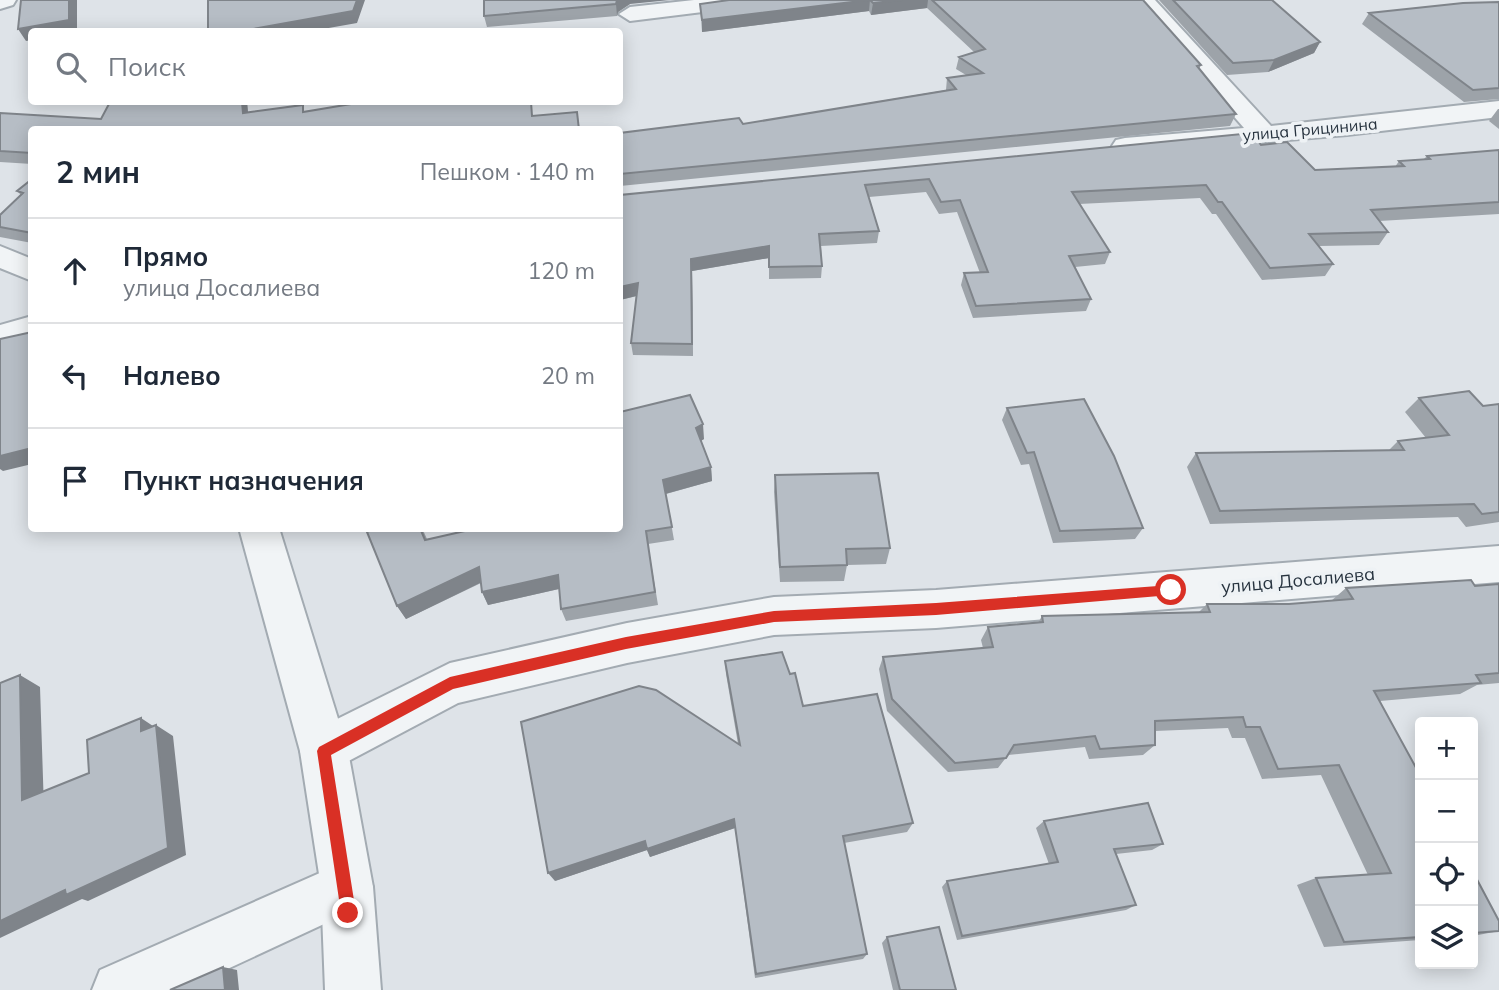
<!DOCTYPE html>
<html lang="ru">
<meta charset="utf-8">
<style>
body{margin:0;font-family:Mulish,sans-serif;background:#f2f2f3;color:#1f2937}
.controls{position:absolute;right:21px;bottom:21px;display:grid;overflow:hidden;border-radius:7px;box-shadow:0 4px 18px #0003}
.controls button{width:63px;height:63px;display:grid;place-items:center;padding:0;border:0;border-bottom:2px solid #e0e1e3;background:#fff;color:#1f2937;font:35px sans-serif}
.stop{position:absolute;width:21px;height:21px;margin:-16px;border:5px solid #d93025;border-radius:50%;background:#fff}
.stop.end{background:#d93025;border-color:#fff;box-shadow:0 2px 7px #0008}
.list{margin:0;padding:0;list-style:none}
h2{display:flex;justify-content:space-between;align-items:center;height:91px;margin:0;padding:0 28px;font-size:30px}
h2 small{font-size:23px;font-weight:400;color:#747a83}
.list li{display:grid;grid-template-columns:46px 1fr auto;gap:21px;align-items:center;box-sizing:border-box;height:105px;padding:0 28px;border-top:2px solid #e0e1e3}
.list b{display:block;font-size:26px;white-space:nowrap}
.list p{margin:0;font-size:23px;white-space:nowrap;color:#747a83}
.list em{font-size:23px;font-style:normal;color:#747a83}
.icon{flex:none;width:38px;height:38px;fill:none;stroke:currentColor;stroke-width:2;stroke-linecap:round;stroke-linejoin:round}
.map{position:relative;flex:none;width:1499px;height:990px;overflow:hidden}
.search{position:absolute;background:#fff;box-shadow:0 4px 18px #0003;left:28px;top:28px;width:595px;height:77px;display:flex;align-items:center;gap:18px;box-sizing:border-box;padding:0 24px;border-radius:7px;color:#747a83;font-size:26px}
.panel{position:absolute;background:#fff;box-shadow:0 4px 18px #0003;left:28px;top:126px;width:595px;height:406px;border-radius:7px}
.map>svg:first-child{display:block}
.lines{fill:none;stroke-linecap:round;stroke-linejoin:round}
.minor-casing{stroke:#a3abb2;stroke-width:4}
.tertiary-casing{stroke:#a3abb2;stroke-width:4}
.minor{fill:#f1f4f6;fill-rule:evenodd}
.tertiary{fill:#f1f4f6;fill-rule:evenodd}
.wall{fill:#9da3a9}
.shaded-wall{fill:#7f848a}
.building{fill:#b6bdc5;stroke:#7f848a;stroke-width:2}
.route{fill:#d93025}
.labels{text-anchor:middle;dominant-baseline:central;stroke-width:7;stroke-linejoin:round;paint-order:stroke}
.far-street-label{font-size:16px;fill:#27333f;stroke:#eef2f5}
.street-label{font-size:18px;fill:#27333f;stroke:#eef2f5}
</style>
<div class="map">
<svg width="1499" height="990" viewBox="0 0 1499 990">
<rect width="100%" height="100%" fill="#dee3e8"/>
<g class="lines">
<g class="minor-casing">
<path id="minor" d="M694 0H762L751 6 630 21 619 14 630 7Z
M1132 0H1155L1271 126 1499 101V117L1347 135 1125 154 1116 152 1112 146 1116 140 1125 138 1244 128Z
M32 316V338L0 347V325Z
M1499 546V582L936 628 774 635 627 663 458 703 324 774 307 768 300 751 307 734 450 663 627 623 774 597 936 590Z
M347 861 365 869 373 887 365 905 182 990H92L100 970Z"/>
</g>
<g class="tertiary-casing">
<path id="tertiary" d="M0 0H16L13 5 0 9Z
M0 246 32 259V281L0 268Z
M239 528H279L348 751 373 887 381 990H325L321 887 300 751Z"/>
</g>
<use href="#minor" class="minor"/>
<use href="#tertiary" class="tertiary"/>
</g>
<path class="wall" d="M484 0 630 4 618 12 617 16 487 27 484 16Z
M729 0H1143L1201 65 1199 69 1236 114 1230 126 620 186V188V133L743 124 946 90 947 78 966 75 956 69 959 57 974 52 927 8 871 15 869 11 702 32 700 4Z
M1159 0H1272L1320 42 1314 53 1268 72 1227 75Z
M1499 2V99L1464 102 1362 24 1369 13Z
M110 102H247L248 112 306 111 533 116 577 112 580 130H32V164L0 162V113L101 119Z
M1498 109H1499V129L1489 121Z
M1261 145 1315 170 1395 167 1399 161 1424 159 1427 156 1499 150V214L1379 221 1388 232 1379 245 1319 246 1333 264 1325 276 1262 280 1216 214H1212L1200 198 1079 204 1110 252 1105 264 1075 267 1091 299 1086 311 973 318 961 285 964 273H980L957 212 939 214 926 192 869 197 879 231 877 243 821 246 822 266 821 278 769 279V258L692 271 693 356 633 355 631 343 637 296 620 300V195Z
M32 179V243L0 237V215L21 195 17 191Z
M1419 398 1483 406 1499 404V522L1466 527 1458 517 1210 524 1187 467 1196 453 1389 450 1398 441 1426 438 1405 412Z
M1007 408 1143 528 1135 539 1053 543 1029 464 1021 465 1002 420Z
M620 412 704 439 701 441 711 467 712 481 666 494 674 540 648 544 658 605 566 621 561 609 559 589 488 605 482 592 481 583 406 619 397 606 422 528 427 539 620 528Z
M775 475 890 548 886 564 847 565 844 581 780 582 774 492Z
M1499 584V683L1477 685 1460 694 1380 701 1420 775V940L1324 947 1297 885 1316 878 1368 875 1321 775 1262 779 1245 738H1232L1228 728 1155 731V745L1143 755 1089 759 1085 747 1008 755 998 768 948 772 887 711 879 669 883 657 983 648 981 640 988 627 1038 623 1042 616 1199 612 1207 604H1289L1331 601 1346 588 1475 586Z
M725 661 803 706 913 823 907 832 844 843 867 954 863 959 755 978 735 828 650 857 647 850 555 881 738 744 726 674Z
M1044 821 1163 844 1152 850 1116 854 1136 905 1126 910 957 940 942 887 947 881 1049 864 1036 828Z
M1473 872 1499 921V931L1473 936Z
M887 937 956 990H893L882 943Z"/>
<path class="shaded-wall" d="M69 0H77V32H32V40L26 41 18 29Z
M357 0H365L357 23 306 32H236Z
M617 0H670L630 4 618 12 617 16 616 4Z
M870 0 869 11 702 32V20Z
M902 0H928L927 8 871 15 873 3Z
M1320 42 1314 53 1268 72 1274 60Z
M242 102H247L249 125 243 113Z
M769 246V258L692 271 693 356 691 259Z
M638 283 640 295 620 300V287Z
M703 424 704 439 697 443 696 428Z
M32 448V464L3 471 0 469V452Z
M711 467 712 481 665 494 663 480Z
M479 567 486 580 406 619 397 606Z
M558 575 563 588 488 605 482 592Z
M20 675 40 687 44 809 22 800Z
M141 718 156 728V725L173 736 186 855 88 901 82 899 0 938V921L65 890 141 731Z
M734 819 735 828 650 857 647 850 555 881 548 873 645 841Z
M223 967 237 970 239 990H225Z"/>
<path class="building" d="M21 0H69V20L18 29Z
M208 0H357L353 11 236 32H208Z
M484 0H617L616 4 484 16Z
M729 0H869L702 20 700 4Z
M870 0H902L873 3Z
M932 0H1143L1201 65 1197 66 1236 114 620 174V133L739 118 743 124 956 89 947 78 983 73 959 57 985 49Z
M1173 0H1272L1320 42 1274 60 1233 63Z
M1499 2V88L1473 90 1369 13 1463 3Z
M110 102H242L243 113 303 105V112L363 102H531L532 116 577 112 579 130H32V153L0 151V113L101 119Z
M1252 133 1261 145 1287 142 1315 170 1404 166 1399 161 1430 159 1427 156 1499 150V202L1371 210 1388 232 1309 234 1333 264 1270 268 1222 202H1218L1206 185 1072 192 1110 252 1069 256 1091 299 976 306 964 273 988 272 960 200 941 202 929 179 865 185 879 231 819 234 822 266 769 267V246L691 259 692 344 631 343 638 283 620 287V195Z
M32 179V233L0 227V215L23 193 17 191Z
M32 332V448L0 456V339Z
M1469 391 1483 406 1499 404V512L1482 514 1474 504 1220 511 1196 453 1404 450 1398 441 1449 435 1419 398Z
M690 395 703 424 696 428 711 467 663 480 672 527 646 531 655 592 561 609 558 575 482 592 479 567 397 606 367 532 376 528H420L425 540 478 528H620V412Z
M1084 399 1114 456 1143 528 1060 531 1034 452 1027 453 1007 408Z
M878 473 890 548 846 549 847 565 780 567 775 475Z
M1471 580 1475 586 1499 584V673L1476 675 1481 683 1374 691 1420 775V937L1344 942 1316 878 1391 873 1339 765 1278 769 1260 727H1246L1243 717 1155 721V745L1100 749 1095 736 1014 745 1006 758 955 763 892 699 883 657 993 647 988 627 1043 622 1042 616 1210 612 1207 604H1289L1353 599 1346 588Z
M782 652 790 674 795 673 803 706 877 694 913 823 843 836 867 954 756 974 734 819 647 849 645 841 548 873 521 722 639 686 656 690 740 745 725 661Z
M20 675 22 800 89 773 87 740 141 718V731L156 725 168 848 66 895 65 890 0 921V683Z
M1148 803 1163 844 1114 849 1136 905 962 936 947 881 1058 862 1044 821Z
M1473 872 1499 921V931L1473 933Z
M939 927 956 990H900L887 937Z
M223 967 225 990H170Z"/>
<path class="route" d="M1171 585 1177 590 1171 595 936 615 774 622 626 649 453 689 331 755 356 913 348 921 341 913 317 751 319 747 450 677 626 637 774 611 936 603Z"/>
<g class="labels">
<g class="far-street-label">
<text transform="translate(1310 129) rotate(-5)">улица Грицинина</text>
</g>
<g class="street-label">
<text transform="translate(1298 580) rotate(-5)">улица Досалиева</text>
</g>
</g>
</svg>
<div class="controls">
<button>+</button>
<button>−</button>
<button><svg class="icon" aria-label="locate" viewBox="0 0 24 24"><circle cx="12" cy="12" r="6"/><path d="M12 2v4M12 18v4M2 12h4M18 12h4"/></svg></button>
<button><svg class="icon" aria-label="layers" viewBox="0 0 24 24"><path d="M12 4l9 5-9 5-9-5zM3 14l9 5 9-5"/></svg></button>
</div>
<div class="stop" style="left:1171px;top:590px"></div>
<div class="stop end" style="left:348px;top:913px"></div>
<div class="search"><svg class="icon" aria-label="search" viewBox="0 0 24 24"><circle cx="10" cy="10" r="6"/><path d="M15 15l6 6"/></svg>Поиск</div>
<section class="panel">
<h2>2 мин<small>Пешком · 140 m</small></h2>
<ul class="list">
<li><svg class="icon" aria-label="ahead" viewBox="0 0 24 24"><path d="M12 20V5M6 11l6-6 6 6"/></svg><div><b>Прямо</b><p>улица Досалиева</p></div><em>120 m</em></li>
<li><svg class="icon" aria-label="left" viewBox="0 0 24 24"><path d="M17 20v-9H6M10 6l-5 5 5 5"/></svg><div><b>Налево</b></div><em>20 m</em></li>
<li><svg class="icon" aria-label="arrive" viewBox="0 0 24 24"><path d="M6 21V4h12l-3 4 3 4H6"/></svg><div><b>Пункт назначения</b></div></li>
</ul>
</section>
</div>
